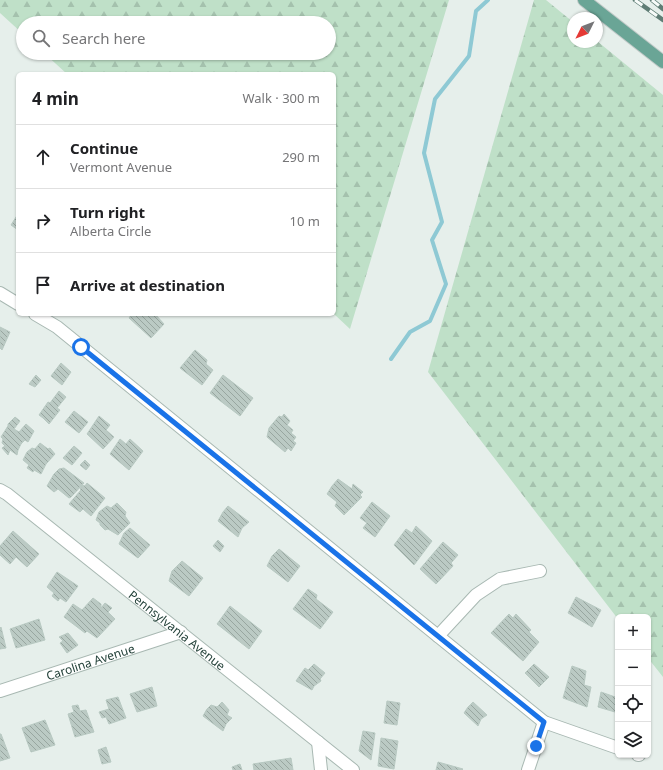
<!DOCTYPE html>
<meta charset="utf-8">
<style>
body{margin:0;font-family:"Noto Sans",sans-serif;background:#f2f2f2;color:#202124}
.controls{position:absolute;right:12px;bottom:12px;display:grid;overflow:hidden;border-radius:6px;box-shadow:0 1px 3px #0004}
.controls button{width:36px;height:36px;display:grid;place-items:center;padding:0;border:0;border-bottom:1px solid #e0e0e0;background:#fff;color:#202124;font:20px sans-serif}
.compass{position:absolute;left:567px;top:12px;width:36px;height:36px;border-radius:50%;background:#fff;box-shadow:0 1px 3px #0004;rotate:228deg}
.stop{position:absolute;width:12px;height:12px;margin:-9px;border:3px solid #1a73e8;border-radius:50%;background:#fff}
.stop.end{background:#1a73e8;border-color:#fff;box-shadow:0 1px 4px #0008}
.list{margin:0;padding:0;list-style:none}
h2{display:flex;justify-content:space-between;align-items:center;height:52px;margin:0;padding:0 16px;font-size:17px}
h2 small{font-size:13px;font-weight:400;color:#757577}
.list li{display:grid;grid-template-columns:26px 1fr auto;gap:12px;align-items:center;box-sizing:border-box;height:64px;padding:0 16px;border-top:1px solid #e0e0e0}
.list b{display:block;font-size:15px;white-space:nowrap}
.list p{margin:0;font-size:13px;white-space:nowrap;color:#757577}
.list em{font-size:13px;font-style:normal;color:#757577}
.icon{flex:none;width:22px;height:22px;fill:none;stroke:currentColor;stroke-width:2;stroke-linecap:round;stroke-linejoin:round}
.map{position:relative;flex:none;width:663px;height:770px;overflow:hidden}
.search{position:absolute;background:#fff;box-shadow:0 1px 3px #0004;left:16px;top:16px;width:320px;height:44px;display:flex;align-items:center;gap:10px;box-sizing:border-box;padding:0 14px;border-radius:22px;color:#757577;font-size:15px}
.panel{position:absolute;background:#fff;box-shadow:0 1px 3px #0004;left:16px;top:72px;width:320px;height:244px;border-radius:6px}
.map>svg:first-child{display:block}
.forest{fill:url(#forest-firs)}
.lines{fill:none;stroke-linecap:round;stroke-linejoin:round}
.stream{stroke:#8ec9d4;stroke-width:4}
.building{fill:url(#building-back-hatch);stroke:#b8c9c2}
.minor-casing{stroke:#a8b8b2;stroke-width:14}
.major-casing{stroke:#c2cac8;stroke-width:14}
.minor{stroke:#fff;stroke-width:12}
.major{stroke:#6aa596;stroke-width:12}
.rail-casing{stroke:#5f7d75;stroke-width:4.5}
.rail{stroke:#f7fbf9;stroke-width:3;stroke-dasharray:9;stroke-linecap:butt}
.route{stroke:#1a73e8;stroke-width:5}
.labels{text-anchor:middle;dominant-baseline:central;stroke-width:3.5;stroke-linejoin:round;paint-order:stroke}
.street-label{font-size:12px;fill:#24423a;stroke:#f7fbf9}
</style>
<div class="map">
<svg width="663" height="770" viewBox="0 0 663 770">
<defs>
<pattern id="forest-firs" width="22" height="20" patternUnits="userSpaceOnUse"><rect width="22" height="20" fill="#bfe0c8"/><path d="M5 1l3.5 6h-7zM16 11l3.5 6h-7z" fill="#a4c1ad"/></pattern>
<pattern id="building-back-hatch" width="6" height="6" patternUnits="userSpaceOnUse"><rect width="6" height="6" fill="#bbcac4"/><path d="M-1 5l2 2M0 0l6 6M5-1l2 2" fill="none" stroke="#98a6a0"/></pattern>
</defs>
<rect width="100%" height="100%" fill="#e6efeb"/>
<path class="forest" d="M0 0H449L350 329 334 314V74H67L44 53H329V23H23V34L0 13Z
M534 0H546L573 22V42H597V41L663 95V677L648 658V617H618V619L428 372Z"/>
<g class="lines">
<path class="stream" d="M391 359 410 332 430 321 446 284 432 240 442 222 424 153 435 99 469 56 476 11 488 0"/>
</g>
<path class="building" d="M18 214V230L11 225Z
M132 314H155L164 324 151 338 129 318Z
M0 327 10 332 2 350 0 348Z
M195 350 207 360 206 364 213 370 202 385 180 368Z
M61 363 71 372 62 385 51 376Z
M36 375 41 380 35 387 29 384Z
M223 375 253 398 240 416 210 393Z
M59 391 66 397 57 408 60 410 49 424 43 418 39 415 48 402 50 403Z
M74 411 88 422 79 433 65 422Z
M284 414 290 421 287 425 293 430 291 433 296 437 293 441 296 443 291 451 288 448 285 452 267 437 269 428 279 416 282 417Z
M99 416 110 425 106 430 114 437 103 449 87 434Z
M15 417 20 421 14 429 19 432 26 424 34 431 28 442 25 440 21 444 18 450 17 455 10 450 8 455 2 448 5 446 2 443 3 439 1 437 8 426V424Z
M120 439 126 444 130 439 143 451 129 470 110 454Z
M40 443 48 449 50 448 55 454 46 464 41 474 34 470 33 472 27 468 29 465 23 460 27 452 32 448 35 449Z
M74 446 82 453 72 465 63 458Z
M85 460 90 465 86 470 80 465Z
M64 468 84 483 71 497 69 498 58 489 54 492 47 486 54 474 59 469Z
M338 479 352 489 353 484 363 492 360 495 362 497 344 515 335 506 337 502 327 494 332 486Z
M87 483 105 498 91 516 83 509 80 512 69 504 81 490 80 489 82 485 85 486Z
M372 502 390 516 375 537 363 528 367 523 360 518Z
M117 503 126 512 125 516 130 523 118 535 108 529 105 530 100 525V523L96 520 99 512 107 506 111 508Z
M228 506 249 522 242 528 238 537 218 521 223 512Z
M416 526 432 541 414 565 394 545 406 529 412 533Z
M130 528 150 545 138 558 119 544 124 533Z
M13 531 39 554 27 567 16 557 10 564 0 555V546Z
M218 540 224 546 220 552 213 546Z
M443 542 458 555 451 563 453 566 436 584 420 569Z
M279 549 300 566 288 582 267 566 272 556Z
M182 561 203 578 189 596 169 581 172 571Z
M57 572 78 586 66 602 60 598 58 601 52 596 54 593 47 587Z
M308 589 317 595 316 599 333 612 320 629 293 609Z
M576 597 601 610 592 627 568 613Z
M93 598 101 604V608L105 603 112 608 108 612 115 619 97 638 87 631 85 633 64 617 73 604 82 610Z
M230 606 262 631 249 649 217 624Z
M509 614 513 618 516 614 531 630 529 632 539 642 523 661 491 633Z
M39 619 45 640 16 648 10 629Z
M1 627 6 648 0 649V628Z
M68 633 78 645 67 653 60 643 63 641 59 637Z
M314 664 325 673 320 679 321 681 314 686 312 690 296 681 300 675 305 668 308 670Z
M534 664 549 677 539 687 525 673Z
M572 666 586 671 584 685 591 687 587 707 563 698Z
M152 687 157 706 137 712 130 694Z
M601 692 618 698V704L615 712 598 707Z
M118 697 126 718 109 724 106 717 102 718 99 712 109 709 106 700Z
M387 701 400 703 397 725 384 723Z
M222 702 229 710 227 715 232 718 226 724 223 731 203 716 207 709 211 705 217 707Z
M473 702 487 715 481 719 478 726 464 713 468 707Z
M78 705 80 711 86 710 94 732 75 737 68 714 74 712 72 706Z
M45 720 55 745 31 752 22 728Z
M363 731 375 733 371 760 359 751Z
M0 734H1L10 758 0 761Z
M381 738 398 741 394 769 378 766Z
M106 747 111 762 102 764 98 750Z
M291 758 293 770H254L253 764Z
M438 762 463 769 462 770H436Z
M240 764 242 770H233L232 767Z"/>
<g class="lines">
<g class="minor-casing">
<g id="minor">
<path d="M0 293 18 304"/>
<path d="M35 314 57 327 544 722 618 748"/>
<path id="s1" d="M0 490 7 494 353 770"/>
<path d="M438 636 476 595 500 579 540 571"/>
<path id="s2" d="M0 691 181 632"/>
<path d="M318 742 321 770"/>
<path d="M638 755H639"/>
<path d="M528 770 544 722"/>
</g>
</g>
<g class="major-casing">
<path id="major" d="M584 0 663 62"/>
</g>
<use href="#minor" class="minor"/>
<use href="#major" class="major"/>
<g class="rail-casing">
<path id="rail" d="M635 0 663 20
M652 0 663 9"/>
</g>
<use href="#rail" class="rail"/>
</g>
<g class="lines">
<path class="route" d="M81 347 544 722 536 746"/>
</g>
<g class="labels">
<g class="street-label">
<text stroke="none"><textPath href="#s1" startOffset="226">Pennsylvania Avenue</textPath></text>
<text stroke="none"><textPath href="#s2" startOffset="95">Carolina Avenue</textPath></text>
</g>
</g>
</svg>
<div class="controls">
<button>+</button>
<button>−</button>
<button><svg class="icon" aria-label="locate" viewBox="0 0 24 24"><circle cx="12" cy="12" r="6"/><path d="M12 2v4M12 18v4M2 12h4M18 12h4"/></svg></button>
<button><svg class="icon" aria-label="layers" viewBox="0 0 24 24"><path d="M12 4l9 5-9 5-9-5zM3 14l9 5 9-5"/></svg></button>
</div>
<svg class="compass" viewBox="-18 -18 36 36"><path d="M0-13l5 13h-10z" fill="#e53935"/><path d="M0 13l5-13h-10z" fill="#757577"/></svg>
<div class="stop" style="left:81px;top:347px"></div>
<div class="stop end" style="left:536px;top:746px"></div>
<div class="search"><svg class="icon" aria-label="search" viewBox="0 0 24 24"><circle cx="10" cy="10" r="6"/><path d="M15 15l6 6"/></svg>Search here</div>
<section class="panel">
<h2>4 min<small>Walk · 300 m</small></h2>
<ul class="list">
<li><svg class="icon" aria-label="ahead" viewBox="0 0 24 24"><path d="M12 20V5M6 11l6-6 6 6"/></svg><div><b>Continue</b><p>Vermont Avenue</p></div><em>290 m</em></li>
<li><svg class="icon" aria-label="right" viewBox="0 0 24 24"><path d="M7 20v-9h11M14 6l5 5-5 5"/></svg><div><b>Turn right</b><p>Alberta Circle</p></div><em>10 m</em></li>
<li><svg class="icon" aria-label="arrive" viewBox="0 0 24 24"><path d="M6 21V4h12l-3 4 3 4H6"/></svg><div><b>Arrive at destination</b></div></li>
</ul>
</section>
</div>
